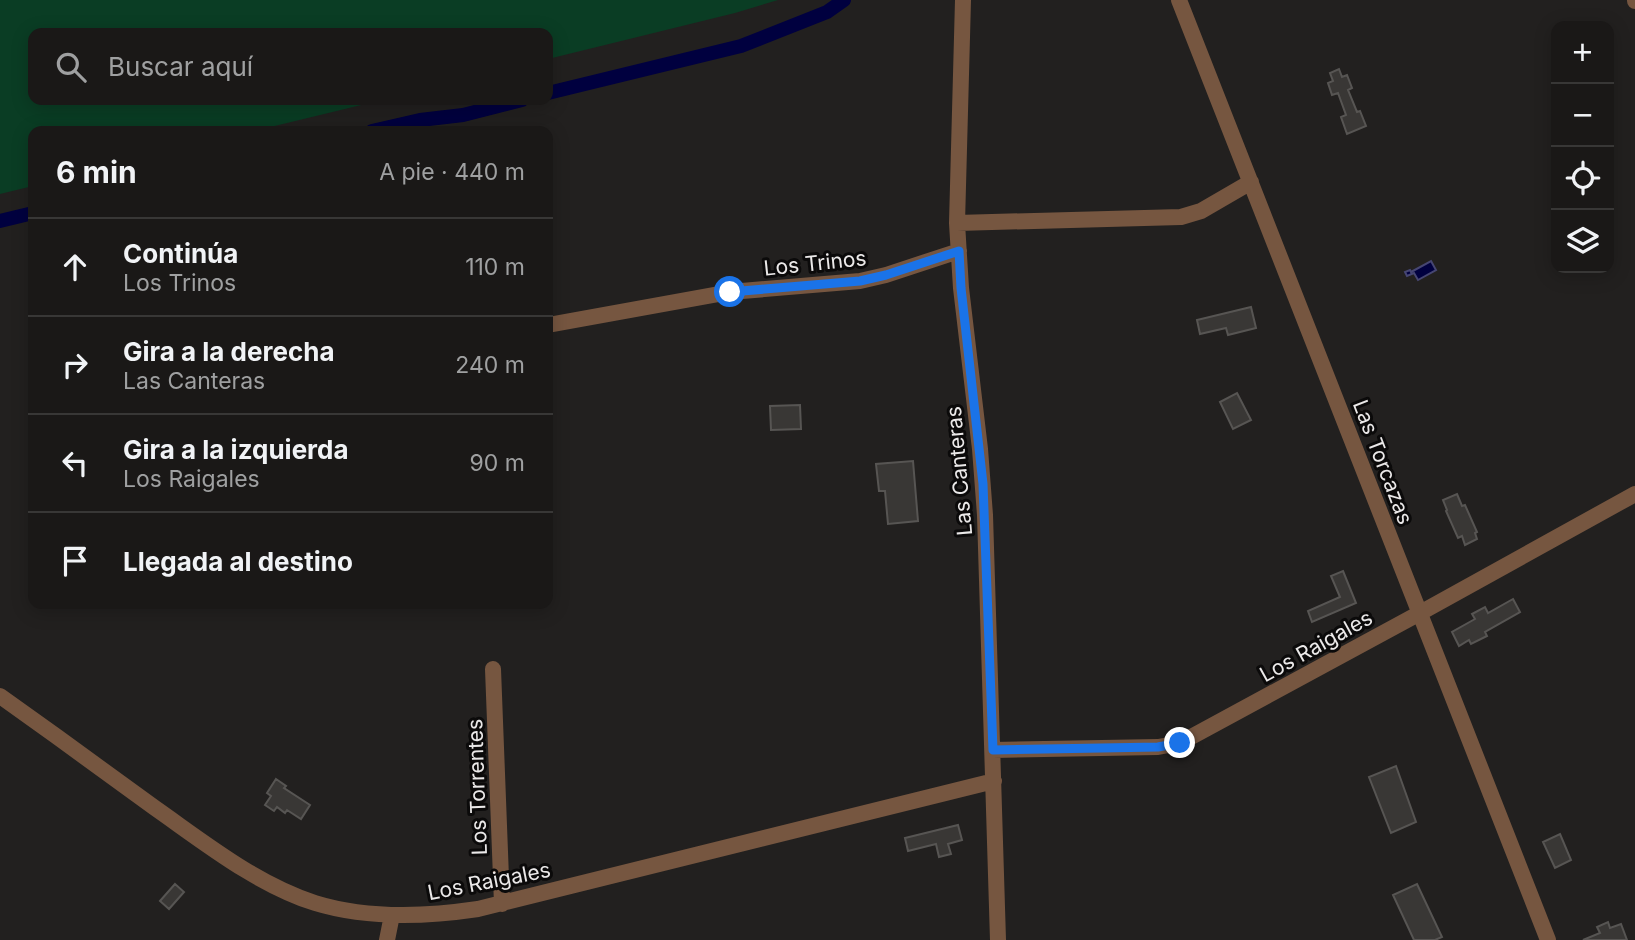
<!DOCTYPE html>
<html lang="es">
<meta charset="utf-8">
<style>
body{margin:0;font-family:Inter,sans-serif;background:#232120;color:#f1f3f6}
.controls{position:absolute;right:21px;top:21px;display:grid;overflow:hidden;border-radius:14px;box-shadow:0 4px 18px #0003}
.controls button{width:63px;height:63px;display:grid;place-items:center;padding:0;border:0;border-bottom:2px solid #383736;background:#1a1817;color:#f1f3f6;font:35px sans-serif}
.stop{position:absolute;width:21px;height:21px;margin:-16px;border:5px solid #1a73e8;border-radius:50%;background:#fff}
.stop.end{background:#1a73e8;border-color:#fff;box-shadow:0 2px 7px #0008}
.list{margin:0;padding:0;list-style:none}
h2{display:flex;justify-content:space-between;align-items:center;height:91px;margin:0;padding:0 28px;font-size:30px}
h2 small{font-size:23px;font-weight:400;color:#9fa0a1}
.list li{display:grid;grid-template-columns:46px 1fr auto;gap:21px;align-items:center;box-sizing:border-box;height:98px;padding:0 28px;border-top:2px solid #383736}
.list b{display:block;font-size:26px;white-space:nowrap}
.list p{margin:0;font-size:23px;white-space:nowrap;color:#9fa0a1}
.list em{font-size:23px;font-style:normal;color:#9fa0a1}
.icon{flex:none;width:38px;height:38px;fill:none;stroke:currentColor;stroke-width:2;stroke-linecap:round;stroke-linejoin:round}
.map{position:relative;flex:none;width:1635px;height:940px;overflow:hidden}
.search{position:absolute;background:#1a1817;box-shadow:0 4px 18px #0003;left:28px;top:28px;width:525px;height:77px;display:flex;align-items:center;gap:18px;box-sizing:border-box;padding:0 24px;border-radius:14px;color:#9fa0a1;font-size:26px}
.panel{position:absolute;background:#1a1817;box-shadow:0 4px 18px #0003;left:28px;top:126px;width:525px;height:483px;border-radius:14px}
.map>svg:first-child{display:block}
.green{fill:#0a3d24}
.water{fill:#00003f;stroke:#464672;stroke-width:2}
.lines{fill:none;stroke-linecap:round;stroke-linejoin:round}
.canal{stroke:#00003f;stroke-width:14}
.building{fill:#393735;stroke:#575553;stroke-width:2}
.minor{stroke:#765640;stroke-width:16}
.route{stroke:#1a73e8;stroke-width:9}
.labels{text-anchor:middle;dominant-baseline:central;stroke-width:6;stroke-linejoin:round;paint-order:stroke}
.street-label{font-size:21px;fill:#ebe9e9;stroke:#0b0a0a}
</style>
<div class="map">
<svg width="1635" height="940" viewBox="0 0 1635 940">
<rect width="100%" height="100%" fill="#22201f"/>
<path class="green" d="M0 0H778L735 13 548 59V33H33V100H382L254 131H33V186L0 194Z"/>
<path class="water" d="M1431 261 1436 270 1418 280 1414 273 1407 276 1405 272 1410 270 1411 272Z"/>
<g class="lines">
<path class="canal" d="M548 93 741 46 827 12 844 0
M372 131 420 120 463 115 522 100
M0 221 33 213"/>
</g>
<path class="building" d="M1339 69 1342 77 1347 75 1352 88 1348 90 1357 112 1360 111 1366 126 1347 134 1341 117 1346 115 1338 93 1332 95 1328 83 1333 81 1330 73Z
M1251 307 1256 328 1228 335 1226 328 1200 334 1197 320Z
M1237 393 1251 420 1233 429 1220 402Z
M800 405 801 429 771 430 770 406Z
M913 461 918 521 888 524 885 491H879L876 464Z
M1457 494 1462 506 1465 505 1477 532 1475 533 1477 539 1465 545 1462 536 1458 538 1446 511 1447 510 1443 500Z
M1343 571 1356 603 1312 622 1308 611 1340 597 1331 576Z
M1513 599 1520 612 1485 632 1487 636 1471 644 1469 640 1459 646 1452 632 1475 619 1472 614 1485 607 1488 613Z
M1396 766 1416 822 1391 833 1369 777Z
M276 779 286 786 284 788 310 805 301 819 287 810 285 813 277 807 274 811 265 805 271 796 267 793Z
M958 825 962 840 948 844 951 854 939 857 936 844 908 851 905 838Z
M1560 834 1571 860 1555 868 1543 842Z
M175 884 184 892 169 909 160 901Z
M1417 884 1442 937 1435 940H1414L1393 895Z
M1608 922 1610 928 1621 924 1627 940H1583L1600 933 1597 927Z"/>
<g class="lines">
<path class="minor" d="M963 0 957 223 961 288 980 449 985 515 998 940
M1179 0 1548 940
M1635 0V1
M957 223 1181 217 1201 211 1251 182
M548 325 730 292 860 281 886 275 959 251
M493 669 502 904
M0 696C52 733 103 770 155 808 205 843 256 884 315 903 367 919 424 917 478 909L994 781
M993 750 1158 747 1180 743 1420 613 1635 494
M387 940 392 915"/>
</g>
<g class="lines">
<path class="route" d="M730 292 860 281 886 275 959 251 961 288 983 484 993 750 1158 747 1180 743"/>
</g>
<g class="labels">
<g class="street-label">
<text transform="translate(815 263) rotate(-6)">Los Trinos</text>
<text transform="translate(1383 462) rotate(69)">Las Torcazas</text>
<text transform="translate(959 471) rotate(-95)">Las Canteras</text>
<text transform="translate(1316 646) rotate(-29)">Los Raigales</text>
<text transform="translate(477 787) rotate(-92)">Los Torrentes</text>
<text transform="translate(489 881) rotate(-11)">Los Raigales</text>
</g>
</g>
</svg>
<div class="controls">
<button>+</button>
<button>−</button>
<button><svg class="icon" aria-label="locate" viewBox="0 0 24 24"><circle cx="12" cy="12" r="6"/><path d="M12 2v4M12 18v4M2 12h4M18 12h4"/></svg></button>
<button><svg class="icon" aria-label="layers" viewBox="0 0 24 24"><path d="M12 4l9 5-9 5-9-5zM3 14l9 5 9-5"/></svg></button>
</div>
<div class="stop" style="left:730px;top:292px"></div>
<div class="stop end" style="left:1180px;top:743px"></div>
<div class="search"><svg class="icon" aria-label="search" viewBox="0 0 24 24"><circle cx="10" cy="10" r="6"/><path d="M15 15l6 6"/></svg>Buscar aquí</div>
<section class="panel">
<h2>6 min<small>A pie · 440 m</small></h2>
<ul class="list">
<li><svg class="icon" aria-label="ahead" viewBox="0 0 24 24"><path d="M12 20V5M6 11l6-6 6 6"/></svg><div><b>Continúa</b><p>Los Trinos</p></div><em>110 m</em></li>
<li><svg class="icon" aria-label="right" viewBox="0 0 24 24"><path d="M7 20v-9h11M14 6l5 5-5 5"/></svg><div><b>Gira a la derecha</b><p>Las Canteras</p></div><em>240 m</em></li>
<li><svg class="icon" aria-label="left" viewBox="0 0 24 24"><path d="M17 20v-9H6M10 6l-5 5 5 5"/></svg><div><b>Gira a la izquierda</b><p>Los Raigales</p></div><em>90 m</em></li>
<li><svg class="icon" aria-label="arrive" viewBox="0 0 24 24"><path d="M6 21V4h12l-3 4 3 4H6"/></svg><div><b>Llegada al destino</b></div></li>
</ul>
</section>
</div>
